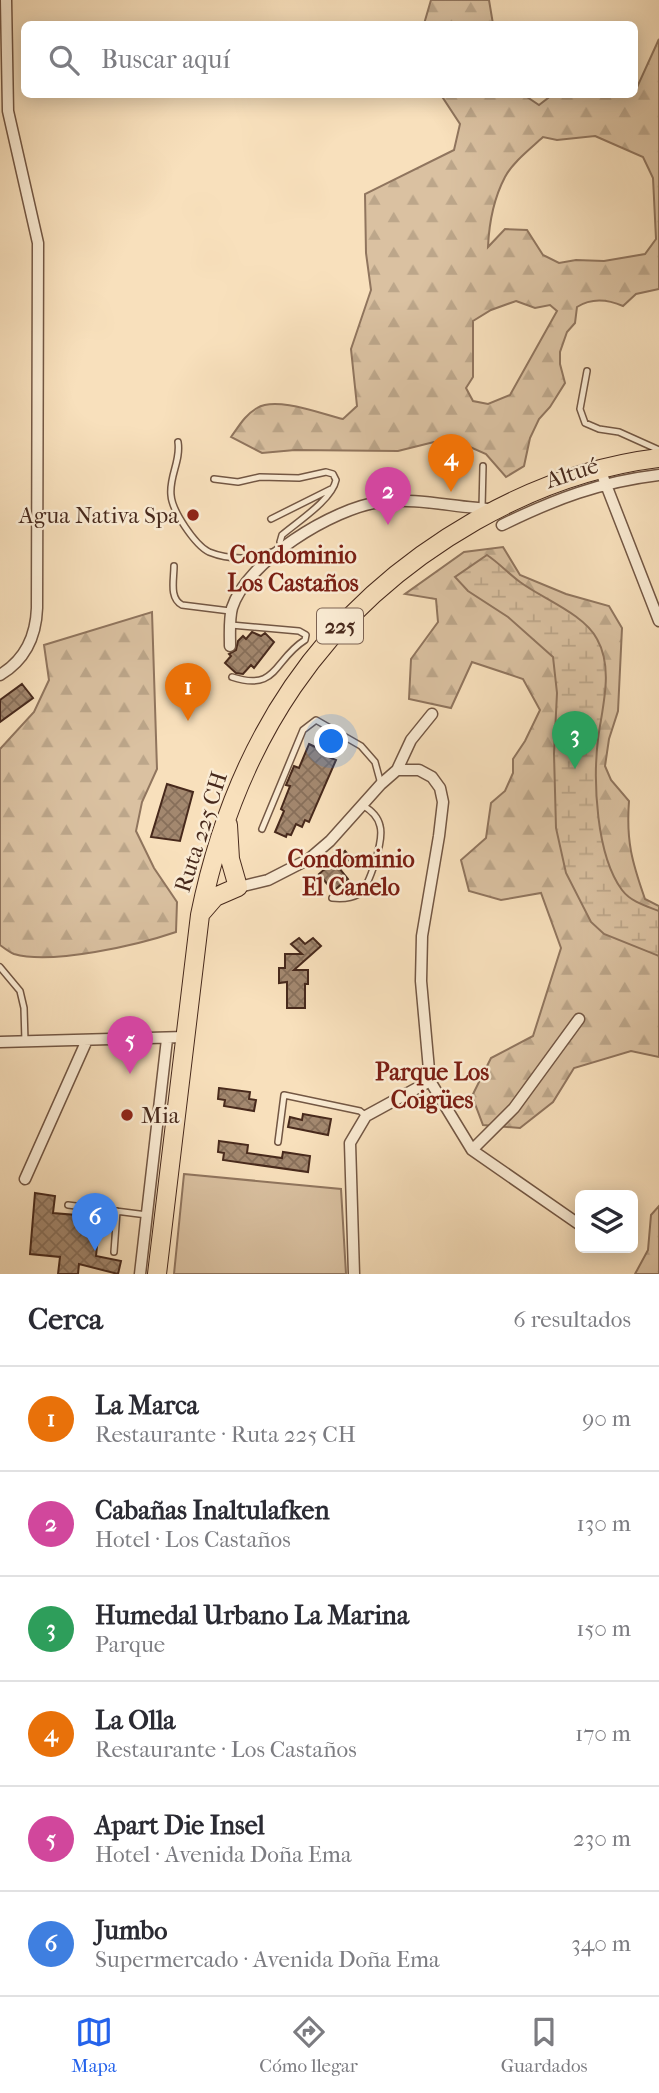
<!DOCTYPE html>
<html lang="es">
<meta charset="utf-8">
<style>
body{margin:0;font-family:"IM FELL French Canon",serif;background:#f7f7f7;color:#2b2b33}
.controls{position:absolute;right:21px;bottom:21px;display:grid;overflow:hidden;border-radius:10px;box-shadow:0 4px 18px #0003}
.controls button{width:63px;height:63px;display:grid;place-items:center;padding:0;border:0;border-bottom:2px solid #e1e1e2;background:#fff;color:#2b2b33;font:35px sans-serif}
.you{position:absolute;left:332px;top:742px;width:24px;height:24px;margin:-18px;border:5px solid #fff;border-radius:50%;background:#1a73e8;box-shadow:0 0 0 10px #1a73e833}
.badge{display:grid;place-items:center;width:46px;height:46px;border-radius:50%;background:#2563eb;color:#fff;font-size:23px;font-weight:700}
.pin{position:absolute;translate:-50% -58px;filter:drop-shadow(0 2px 4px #0008)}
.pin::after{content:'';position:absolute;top:37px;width:24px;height:21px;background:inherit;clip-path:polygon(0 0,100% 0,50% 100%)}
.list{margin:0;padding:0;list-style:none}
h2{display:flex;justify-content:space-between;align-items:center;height:91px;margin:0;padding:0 28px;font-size:30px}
h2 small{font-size:23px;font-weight:400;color:#7c7c81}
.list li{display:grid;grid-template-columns:46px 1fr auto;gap:21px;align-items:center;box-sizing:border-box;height:105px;padding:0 28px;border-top:2px solid #e1e1e2}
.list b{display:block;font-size:26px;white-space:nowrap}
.list p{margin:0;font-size:23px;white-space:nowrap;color:#7c7c81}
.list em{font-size:23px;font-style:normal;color:#7c7c81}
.icon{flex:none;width:38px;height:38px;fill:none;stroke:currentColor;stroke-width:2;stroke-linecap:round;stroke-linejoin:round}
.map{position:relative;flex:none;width:659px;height:1274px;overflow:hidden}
.search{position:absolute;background:#fff;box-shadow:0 4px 18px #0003;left:21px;right:21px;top:21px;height:77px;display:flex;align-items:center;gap:18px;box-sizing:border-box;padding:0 24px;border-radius:10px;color:#7c7c81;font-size:26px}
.sheet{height:721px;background:#fff}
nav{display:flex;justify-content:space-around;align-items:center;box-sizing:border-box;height:98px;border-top:2px solid #e1e1e2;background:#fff;font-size:19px;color:#7c7c81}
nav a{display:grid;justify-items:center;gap:4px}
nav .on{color:#2563eb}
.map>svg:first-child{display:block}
.grass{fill:#dac1a1;stroke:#90755e;stroke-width:2}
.forest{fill:url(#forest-firs);stroke:#90755e;stroke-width:2;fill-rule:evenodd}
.wetland{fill:url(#wetland-marsh);stroke:#90755e;stroke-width:2}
.building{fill:url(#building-cross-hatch);stroke:#47291c;stroke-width:2}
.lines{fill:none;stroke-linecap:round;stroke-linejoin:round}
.service-casing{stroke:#735744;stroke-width:8}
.minor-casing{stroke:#735744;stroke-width:13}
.primary-casing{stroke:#47291c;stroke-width:20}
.service{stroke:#faebd3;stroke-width:5}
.minor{stroke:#faebd3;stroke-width:10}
.primary{stroke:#f8e0bc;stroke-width:18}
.poi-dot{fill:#8f2418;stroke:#faebd3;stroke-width:2.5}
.labels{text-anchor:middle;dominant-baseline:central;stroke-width:5;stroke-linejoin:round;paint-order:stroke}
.shield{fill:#faebd3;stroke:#7d6353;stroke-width:2}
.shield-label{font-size:21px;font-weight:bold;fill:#47291c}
.street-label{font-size:23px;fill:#47291c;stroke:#faebd3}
.poi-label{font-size:23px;fill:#47291c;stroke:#faebd3;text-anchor:end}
.neighbourhood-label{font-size:24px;font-weight:bold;fill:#7a1f14;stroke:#faebd3}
</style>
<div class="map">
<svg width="659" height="1274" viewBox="0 0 659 1274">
<defs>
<pattern id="forest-firs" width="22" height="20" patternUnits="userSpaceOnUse" patternTransform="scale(1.75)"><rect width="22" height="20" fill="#dac1a1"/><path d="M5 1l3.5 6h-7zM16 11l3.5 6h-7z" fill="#bca68a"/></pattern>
<pattern id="wetland-marsh" width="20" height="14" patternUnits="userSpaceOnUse" patternTransform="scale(1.75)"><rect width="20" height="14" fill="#dac1a1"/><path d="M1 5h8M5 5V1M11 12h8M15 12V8" fill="none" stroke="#bca68a"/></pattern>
<pattern id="building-cross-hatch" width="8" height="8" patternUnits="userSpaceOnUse" patternTransform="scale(1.75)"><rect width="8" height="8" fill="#a3886f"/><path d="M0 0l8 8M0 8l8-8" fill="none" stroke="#876f5a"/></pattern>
</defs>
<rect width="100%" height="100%" fill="#f8e0bc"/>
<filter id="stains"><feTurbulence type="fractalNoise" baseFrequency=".00286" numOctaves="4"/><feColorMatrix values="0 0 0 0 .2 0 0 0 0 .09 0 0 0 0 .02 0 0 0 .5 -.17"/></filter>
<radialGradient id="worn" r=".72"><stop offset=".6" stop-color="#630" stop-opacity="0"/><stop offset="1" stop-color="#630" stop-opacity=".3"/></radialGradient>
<path class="grass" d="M184 1174 341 1189 346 1274H174Z"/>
<path class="forest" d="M431 0H489L493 24H424Z
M659 39V289L636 294 623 306C607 299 591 298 577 307L575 323 567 332 560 352V364L565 383 550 407 539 419 530 438 524 466 506 477 486 454 461 443 434 442 398 451 295 450 262 453 231 437C239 426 245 415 257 408 276 396 322 414 343 419L357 406 351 349 371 290 366 253 365 194 454 150 460 124 441 95H524L539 105 552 95 610 94 620 97 634 94ZM595 136 643 157 653 178 656 239 645 254 604 261 576 260 559 263 543 255 527 230 505 229 488 247C489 224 494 198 505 177 513 162 530 149 543 137L557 140ZM516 301 535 308 550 305 557 311 510 395 488 404 473 401 466 388 473 377V321L491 310Z
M503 547 520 575 566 594 609 606 622 628 618 711 609 739 605 766 611 780 629 801C626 841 632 862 645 899L659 906V1057L631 1051 574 1068 553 1102 520 1128 483 1125 472 1096 491 1058 533 1036 561 948 541 893 501 900 469 891 461 860 486 838 491 803 505 791 513 773V759L525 741 540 710 523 679 472 662 451 708 409 699 411 659 438 622 436 599 405 594 464 552Z
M152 612 157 769 142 802 136 831 154 868 177 902 176 932C138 945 52 965 14 954 9 952 4 948 0 945V749L34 712 49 680 44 645Z
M659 1206V1274H635L648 1250 651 1215Z"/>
<path class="wetland" d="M487 555C499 563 509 574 520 582 543 599 584 614 597 639 614 669 602 708 598 739 593 781 596 855 622 890 631 902 646 906 659 911V956L604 934 591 922 566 873 556 828 554 754 557 693 553 657 508 617 468 591 455 577Z"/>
<path class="building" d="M252 632 261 636 265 633 274 642 254 668 251 665 243 674 236 673 225 663 231 656 229 654 236 650 238 641 243 636 246 639Z
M22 684 33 698 0 722V700Z
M309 744 326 752 324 755 336 760 309 822 305 820 302 827 296 824 291 835 287 834 286 837 275 832 284 811 281 809 290 786 286 785 294 766 299 768Z
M167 784 193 792 180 841 151 837Z
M345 851 351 858 339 868 348 879 333 891 319 874 326 868 322 864 334 854 337 858Z
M299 938 305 944 313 938 321 946 294 970H308V984H305V1008H287V982L279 983V968H285V954H302L291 944Z
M219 1088 250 1092 249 1099 256 1100 254 1111 224 1106 225 1100 218 1099Z
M303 1114 331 1119 328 1135 288 1127 290 1117 302 1120Z
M219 1141 248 1145 247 1153 282 1158 283 1152 310 1156 308 1172 223 1160 224 1153 218 1152Z
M35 1193 55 1196 53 1213 100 1217 96 1256 121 1261 118 1274 79 1264 78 1274H58L60 1257 30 1254Z"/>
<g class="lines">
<g class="service-casing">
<path id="service" d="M587 371 580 409 585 423 599 429 619 432 659 450
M178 442C181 461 169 476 171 495 172 511 195 545 209 552 229 560 253 560 272 552
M214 479 238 482 260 477 299 478 326 472 333 474 336 480C332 500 297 522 282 535L280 542 284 547
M482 508 483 466
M271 519 331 489
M174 566C174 580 169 598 182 605L230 611
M231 625 299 631 306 635 305 640C273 660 278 692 232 677
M262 829 303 730 316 720 361 746 375 762 381 784
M332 898C341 899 350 899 359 894 370 886 384 839 380 826 378 816 371 810 362 805
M0 967 20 991 24 1008 25 1041
M278 1142 284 1095 360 1111 366 1116
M68 1205 147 1215
M114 1252 117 1211"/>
</g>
<g class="minor-casing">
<path id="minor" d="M603 477 659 621
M502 525C555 499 600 482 659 475
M230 646C230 634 229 619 232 608 247 561 333 508 380 502 417 497 456 508 493 509
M0 675C25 660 36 636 37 608L38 243 8 111 6 0
M397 770 411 740 432 714
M235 888 268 880 309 859 330 841 381 784 397 770H419L432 777 440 788 443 802 439 836 422 936 421 981 430 1081 472 1150 580 1225
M0 1042 185 1037
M472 1150 514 1108 579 1019
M25 1179 87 1040
M140 1274 167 1039
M354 1274 350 1143 366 1116 430 1081"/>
</g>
<g class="primary-casing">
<path id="primary" d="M202 912 215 897 238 887 230 859 228 825
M157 1274 200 915C235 743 321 609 475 521 533 488 593 466 659 458"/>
</g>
<use href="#service" class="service"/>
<use href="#minor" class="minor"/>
<use href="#primary" class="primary"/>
</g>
<g class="poi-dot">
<circle cx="193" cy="515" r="7"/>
<circle cx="127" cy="1115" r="7"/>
</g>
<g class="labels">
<rect class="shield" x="317" y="608.5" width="46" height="35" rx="5"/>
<g class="shield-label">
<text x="340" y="626">225</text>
</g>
<g class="street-label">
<text transform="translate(572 473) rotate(-18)">Altué</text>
<text transform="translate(201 832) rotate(-72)">Ruta 225 CH</text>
</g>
<g class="poi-label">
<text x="179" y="515">Agua Nativa Spa</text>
<text x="141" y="1115" text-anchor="start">Mia</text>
</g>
<g class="neighbourhood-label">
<text x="293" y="555">Condominio<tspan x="293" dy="28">Los Castaños</tspan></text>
<text x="351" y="859">Condominio<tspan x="351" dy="28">El Canelo</tspan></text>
<text x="432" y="1072">Parque Los<tspan x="432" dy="28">Coigües</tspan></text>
</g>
</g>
<rect width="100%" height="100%" filter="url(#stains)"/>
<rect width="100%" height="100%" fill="url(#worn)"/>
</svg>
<div class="controls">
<button><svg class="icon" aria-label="layers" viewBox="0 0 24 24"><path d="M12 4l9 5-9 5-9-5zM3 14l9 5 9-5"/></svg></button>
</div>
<div class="you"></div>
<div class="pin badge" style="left:188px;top:721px;background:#e8710a">1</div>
<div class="pin badge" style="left:388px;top:525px;background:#d1479c">2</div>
<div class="pin badge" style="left:575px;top:769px;background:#2e9e5b">3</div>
<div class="pin badge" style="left:451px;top:492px;background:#e8710a">4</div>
<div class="pin badge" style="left:130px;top:1074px;background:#d1479c">5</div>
<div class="pin badge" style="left:95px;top:1251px;background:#3f7fe0">6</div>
<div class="search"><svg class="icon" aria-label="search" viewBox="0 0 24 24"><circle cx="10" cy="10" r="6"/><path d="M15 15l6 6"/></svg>Buscar aquí</div>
</div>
<section class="sheet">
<h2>Cerca<small>6 resultados</small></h2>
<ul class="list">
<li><span class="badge" style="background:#e8710a">1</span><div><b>La Marca</b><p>Restaurante · Ruta 225 CH</p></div><em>90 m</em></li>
<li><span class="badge" style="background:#d1479c">2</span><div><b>Cabañas Inaltulafken</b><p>Hotel · Los Castaños</p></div><em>130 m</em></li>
<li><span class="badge" style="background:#2e9e5b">3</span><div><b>Humedal Urbano La Marina</b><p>Parque</p></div><em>150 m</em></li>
<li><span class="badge" style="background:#e8710a">4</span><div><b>La Olla</b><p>Restaurante · Los Castaños</p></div><em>170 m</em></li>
<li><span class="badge" style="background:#d1479c">5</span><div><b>Apart Die Insel</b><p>Hotel · Avenida Doña Ema</p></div><em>230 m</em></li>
<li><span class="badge" style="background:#3f7fe0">6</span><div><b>Jumbo</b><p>Supermercado · Avenida Doña Ema</p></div><em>340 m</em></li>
</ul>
</section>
<nav>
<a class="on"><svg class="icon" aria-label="map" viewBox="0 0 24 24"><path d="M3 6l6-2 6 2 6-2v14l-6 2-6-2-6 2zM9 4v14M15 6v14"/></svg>Mapa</a>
<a><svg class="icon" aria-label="directions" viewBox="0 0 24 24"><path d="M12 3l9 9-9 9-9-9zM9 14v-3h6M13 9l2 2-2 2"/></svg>Cómo llegar</a>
<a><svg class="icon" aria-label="saved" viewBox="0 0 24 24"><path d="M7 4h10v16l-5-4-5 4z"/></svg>Guardados</a>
</nav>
